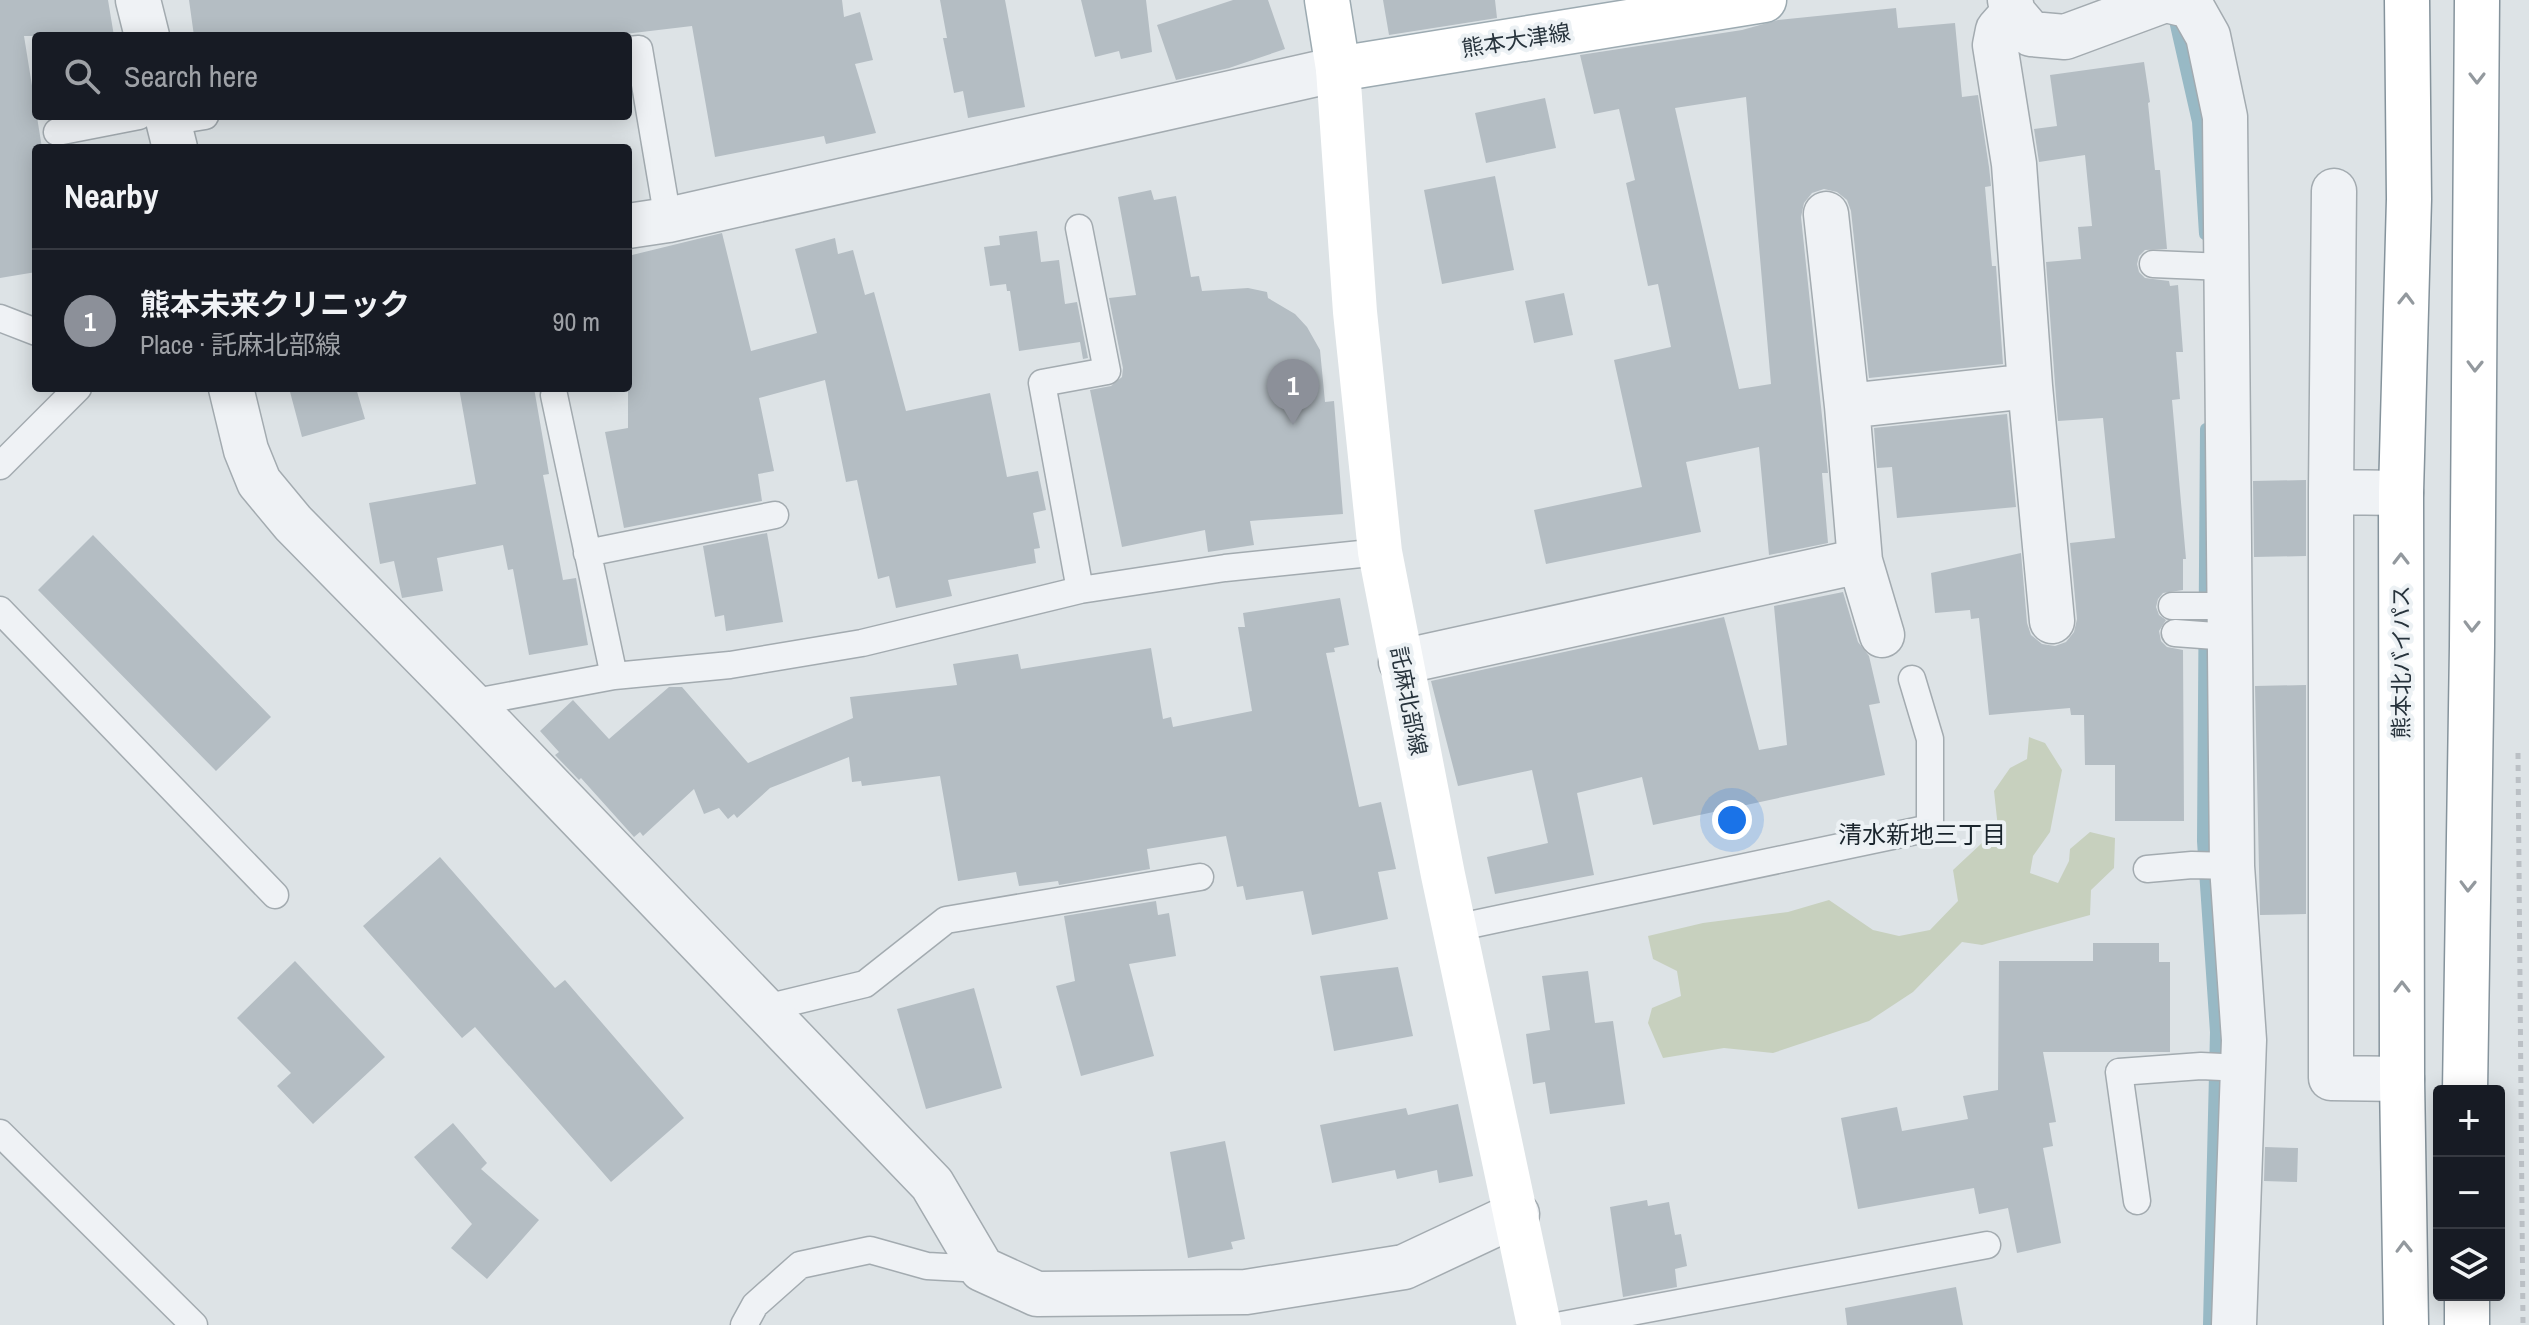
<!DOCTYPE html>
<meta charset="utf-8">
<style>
body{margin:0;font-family:"Archivo Narrow","Noto Sans JP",sans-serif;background:#20242c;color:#f1f3f6}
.controls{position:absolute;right:24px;bottom:24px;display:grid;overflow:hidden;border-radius:8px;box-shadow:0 4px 20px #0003}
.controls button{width:72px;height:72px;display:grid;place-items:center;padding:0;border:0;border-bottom:2px solid #363941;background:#171b24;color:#f1f3f6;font:40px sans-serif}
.you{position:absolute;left:1732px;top:820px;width:28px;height:28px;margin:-20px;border:6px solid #fff;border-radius:50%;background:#1a73e8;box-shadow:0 0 0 12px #1a73e833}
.badge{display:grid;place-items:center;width:52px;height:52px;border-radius:50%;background:#8c9099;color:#fff;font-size:26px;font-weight:700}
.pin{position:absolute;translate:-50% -66px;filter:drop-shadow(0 2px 4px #0008)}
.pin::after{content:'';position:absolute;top:42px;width:28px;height:24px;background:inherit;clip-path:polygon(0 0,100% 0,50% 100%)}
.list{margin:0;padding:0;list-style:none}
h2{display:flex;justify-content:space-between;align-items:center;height:104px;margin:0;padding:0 32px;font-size:34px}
h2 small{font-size:26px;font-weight:400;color:#9ea1a6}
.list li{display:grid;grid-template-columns:52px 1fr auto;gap:24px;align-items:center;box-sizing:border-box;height:144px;padding:0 32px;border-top:2px solid #363941}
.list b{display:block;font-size:30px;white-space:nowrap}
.list p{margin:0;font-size:26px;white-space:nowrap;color:#9ea1a6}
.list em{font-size:26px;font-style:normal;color:#9ea1a6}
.icon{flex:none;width:44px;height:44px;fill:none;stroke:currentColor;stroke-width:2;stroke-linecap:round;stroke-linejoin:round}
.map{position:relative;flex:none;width:2529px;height:1325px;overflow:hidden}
.search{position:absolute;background:#171b24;box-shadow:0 4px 20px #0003;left:32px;top:32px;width:600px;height:88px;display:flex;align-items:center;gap:20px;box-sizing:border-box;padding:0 28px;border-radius:8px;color:#9ea1a6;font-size:30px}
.panel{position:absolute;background:#171b24;box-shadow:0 4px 20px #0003;left:32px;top:144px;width:600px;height:248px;border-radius:8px}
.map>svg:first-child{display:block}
.green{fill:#c7d0be}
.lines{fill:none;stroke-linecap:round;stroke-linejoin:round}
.stream{stroke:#98b9c5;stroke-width:12}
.building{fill:#b4bdc3;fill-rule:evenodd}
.service-casing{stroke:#a3abb0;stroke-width:29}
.minor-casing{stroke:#a3abb0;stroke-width:47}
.primary-casing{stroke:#9caab1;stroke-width:47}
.trunk-casing{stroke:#85939c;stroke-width:47}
.path{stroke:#bbc0c5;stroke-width:5;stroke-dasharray:6 6;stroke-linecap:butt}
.service{stroke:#eff2f5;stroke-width:26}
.minor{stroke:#eff2f5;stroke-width:44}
.secondary{stroke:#fff;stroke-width:44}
.primary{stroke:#fff;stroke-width:44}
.trunk{stroke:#fff;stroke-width:44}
.oneway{stroke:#93999e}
.labels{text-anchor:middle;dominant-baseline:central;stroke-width:8;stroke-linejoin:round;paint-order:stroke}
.street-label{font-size:22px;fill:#27333c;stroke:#ecf1f4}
.neighbourhood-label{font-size:24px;fill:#19242c;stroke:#ecf1f4}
</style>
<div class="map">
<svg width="2529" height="1325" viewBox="0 0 2529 1325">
<rect width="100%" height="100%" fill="#dde3e6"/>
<path class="green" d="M2029 737 2045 743 2062 770 2050 832 2033 856 2030 873 2058 883 2069 861 2070 849 2090 832 2115 838 2114 868 2091 890 2090 915 1982 945 1962 942 1913 992 1869 1021 1773 1053 1724 1048 1663 1058 1648 1023 1652 1008 1681 996 1677 971 1653 959 1648 936 1703 923 1788 912 1829 900 1873 930 1899 936 1930 930 1958 901 1953 870 1998 828 1994 791 2010 768 2027 759Z"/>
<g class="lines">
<path class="stream" d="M2173 12 2198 122 2205 234
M2206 429 2203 841 2216 1032 2209 1325"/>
</g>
<path class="building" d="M0 0H108L114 36H24L42 148H36V272L0 278Z
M189 0H842L844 17 860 12 873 60 855 64 876 133 826 144 824 136 715 157 692 26 608 36H194Z
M940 0H1005L1025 107 968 118 963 91 954 93 943 38H947Z
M1081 0H1146L1152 52 1121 59 1119 51 1095 57Z
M1233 0H1268L1285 49 1229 68 1176 80 1157 25Z
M1383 0H1495L1497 18 1389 35Z
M1896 8 1898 28 1955 23 1962 97 1978 95 1989 167 1991 186 1985 187 1992 266H1996L2003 364 1869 378 1851 211 1847 200 1837 192 1824 189 1812 193 1804 203 1801 217 1828 473H1822L1828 543 1769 555 1759 447 1686 462 1701 532 1546 564 1534 510 1642 487 1614 360 1671 347 1658 284 1648 286 1626 183 1635 180 1619 109 1594 114 1580 55 1742 30 1778 20ZM1746 97 1771 384 1739 389 1675 108Z
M2144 62 2150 102 2148 103 2155 170H2160L2167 249 2145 250 2139 256 2137 264 2139 272 2145 278 2169 281 2170 286 2178 285 2183 352H2176L2180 399 2172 400 2186 559H2183V590L2163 593 2158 599 2156 607 2159 615 2166 620 2159 631 2161 641 2167 647 2183 650 2184 821H2115V765H2085L2084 715H2071L2070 708 1989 715 1979 618 1971 619 1970 610 1935 613 1931 573 2021 553 2027 623 2031 635 2042 644 2055 646 2066 642 2074 632 2077 619 2070 543 2115 538 2103 418 2058 421 2055 384 2046 262 2081 259 2078 227 2092 226 2085 155 2039 162 2034 129 2057 126 2050 75Z
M1545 98 1556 148 1486 163 1475 113Z
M1495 176 1514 270 1442 284 1424 190Z
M1151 190 1154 200 1176 196 1191 277 1199 276 1202 291 1248 288 1267 292 1268 298 1295 314 1307 327 1320 350 1325 402 1334 401 1343 514 1250 521 1254 545 1208 552 1205 530 1122 547 1090 390 1111 386 1122 377 1123 368 1109 298 1136 295 1118 197Z
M1037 231 1041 262 1059 260 1065 304 1077 302 1088 358 1083 359 1080 342 1019 351 1010 291H1007L1006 284 990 286 984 247 1000 245 999 236Z
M722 233 751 351 817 333 795 249 835 238 838 254 853 250 865 295 874 292 906 411 990 393 1007 477 1038 471 1046 510 1033 513 1040 548 1034 549 1036 563 948 580 952 596 896 608 889 576 878 579 857 480 846 482 825 380 759 398 774 471 758 474 762 501 624 528 605 432 628 428V256Z
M1564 293 1573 335 1534 343 1525 301Z
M289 388H356L365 419 302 437Z
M459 388H534L549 474 543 475 563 580 576 578 588 645 529 655 513 569 508 570 503 545 437 558 443 591 402 598 394 561 380 564 369 503 476 484Z
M2007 414 2016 507 1897 518 1892 467 1877 468 1874 428Z
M2306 480V556L2254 557 2253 481Z
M767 533 783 622 726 631 724 615 715 617 703 546Z
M93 535 271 717 216 771 38 590Z
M1843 592 1858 642 1869 656 1880 703 1869 705 1885 775 1653 825 1642 777 1577 793 1594 875 1495 894 1487 857 1548 843 1532 770 1458 786 1431 681 1724 617 1759 750 1787 745 1774 606Z
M1340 598 1349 645 1334 648 1335 652 1326 653 1359 807 1381 802 1396 869 1378 872 1388 919 1312 935 1303 891 1246 900 1243 886 1237 887 1226 836 1147 849 1150 869 1059 885 1058 881 1019 886 1016 872 958 881 940 776 862 786 861 781 852 782 849 757 770 788 737 818 734 814 728 819 719 808 704 814 694 789 643 836 640 832 634 837 581 778 579 780 555 755 559 752 540 731 573 700 609 739 669 687H682L748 763 853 718 850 697 957 685 953 664 1018 654 1021 669 1151 648 1163 719 1171 717 1173 727 1252 711 1238 627H1245L1243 613Z
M2306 685V914L2260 915 2255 686Z
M440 857 555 988 565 980 684 1118 611 1182 475 1027 462 1038 363 926Z
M1156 901 1158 915 1169 913 1176 956 1129 964 1154 1056 1081 1076 1056 986 1075 981 1064 916Z
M2093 943H2159V962H2170V1052H2043L2056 1122 2049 1123 2053 1146 2043 1148 2061 1243 2017 1253 2008 1208 1979 1214 1974 1188 1858 1209 1841 1118 1897 1107 1902 1131 1968 1119 1963 1096 1998 1090 1999 961H2093Z
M295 961 385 1057 313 1124 277 1086 291 1073 237 1018Z
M1398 967 1413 1036 1334 1051 1320 976Z
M1588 971 1595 1023 1613 1021 1625 1104 1550 1114 1545 1082 1533 1084 1526 1034 1550 1030 1542 976Z
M974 988 1002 1088 926 1109 897 1009Z
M1458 1104 1473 1176 1439 1183 1437 1170 1397 1179 1395 1170 1332 1183 1320 1125 1406 1108 1408 1115Z
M453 1123 487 1163 481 1169 539 1220 487 1279 451 1248 472 1224 414 1157Z
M1225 1141 1245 1239 1231 1242 1233 1249 1188 1258 1170 1152Z
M2265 1147 2298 1148 2297 1182 2264 1181Z
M1647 1200 1648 1206 1669 1202 1675 1235 1681 1234 1687 1266 1675 1269 1677 1287 1623 1297 1610 1207Z
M1956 1287 1963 1325H1847L1845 1308Z"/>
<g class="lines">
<g class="service-casing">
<path id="service" d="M628 50 639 49 668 220
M168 122 205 116
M57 132 139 116
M2153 264 2225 267
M0 318 36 332
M0 466 78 388
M587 553 775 515
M1080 590 1225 568 1380 552
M2172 606H2229
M0 610 275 895
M2175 633 2229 637
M614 676 730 665 862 643 1080 590 1042 383 1107 371 1079 228
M470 703 614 676 554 395
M2147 869 2192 865 2232 866
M1455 928 1930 828V739L1912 679
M762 1009 865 984 946 920 1200 877
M0 1133 194 1325
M2137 1201 2119 1072 2201 1066 2243 1068
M744 1325 755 1305 800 1265 870 1250 927 1266 982 1269
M1562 1325 1987 1245"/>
</g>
<g class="minor-casing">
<path id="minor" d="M138 0 147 36
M2010 0 2013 13 2031 34 2065 37 2165 0
M2166 0 2191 6 2208 36 2225 117 2232 866 2244 1040 2234 1325
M2013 13 1998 30 1995 45 2014 164 2030 386 2052 621
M167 116 175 148
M2334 191 2331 492V1078L2402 1079
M1826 214 1847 406 1860 561
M628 226 668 220 1338 69
M231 388 246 450 259 482 293 523 470 703 932 1184 982 1269 1037 1294 1246 1292 1404 1267 1517 1214
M1847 406 2030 386
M2331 492 2401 493
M1401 662 1860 561 1882 635"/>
</g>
<g class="primary-casing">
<path id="primary" d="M1327 0 1338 69 1764 0"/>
</g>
<g class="trunk-casing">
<path id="trunk" d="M2465 1091 2472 646 2477 0
M2467 1295V1325
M2406 1325 2402 1079 2401 493 2409 199 2407 0"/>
</g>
<path class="path" d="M2518 753 2523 1325"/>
<use href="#service" class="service"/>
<use href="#minor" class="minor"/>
<path class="secondary" d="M1338 69 1355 312 1380 552 1443 875 1539 1325"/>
<use href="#primary" class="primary"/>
<use href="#trunk" class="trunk"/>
</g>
<defs><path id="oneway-chevron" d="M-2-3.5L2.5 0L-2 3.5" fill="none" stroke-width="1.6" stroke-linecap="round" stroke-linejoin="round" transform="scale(2)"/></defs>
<g class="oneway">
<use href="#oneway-chevron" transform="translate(2477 78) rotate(90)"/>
<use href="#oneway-chevron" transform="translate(2406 299) rotate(-89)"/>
<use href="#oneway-chevron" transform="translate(2475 366) rotate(91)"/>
<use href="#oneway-chevron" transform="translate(2401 559) rotate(-90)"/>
<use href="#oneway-chevron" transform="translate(2472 626) rotate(91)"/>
<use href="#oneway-chevron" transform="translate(2468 886) rotate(91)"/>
<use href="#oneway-chevron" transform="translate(2402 987) rotate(-90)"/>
<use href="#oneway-chevron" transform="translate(2404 1247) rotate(-91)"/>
</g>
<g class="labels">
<g class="street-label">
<text transform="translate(1516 40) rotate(-9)">熊本大津線</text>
<text transform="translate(2401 662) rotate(-90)">熊本北バイパス</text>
<text transform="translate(1409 701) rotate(79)">託麻北部線</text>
</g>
<g class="neighbourhood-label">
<text x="1922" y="834">清水新地三丁目</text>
</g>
</g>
</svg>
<div class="controls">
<button>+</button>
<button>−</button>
<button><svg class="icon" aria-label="layers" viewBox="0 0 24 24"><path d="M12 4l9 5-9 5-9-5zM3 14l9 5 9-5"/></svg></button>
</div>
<div class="you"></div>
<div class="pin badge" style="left:1293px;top:425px">1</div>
<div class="search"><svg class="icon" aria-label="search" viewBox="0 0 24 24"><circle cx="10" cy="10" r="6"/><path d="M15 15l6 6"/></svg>Search here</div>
<section class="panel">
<h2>Nearby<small></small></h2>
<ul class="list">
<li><span class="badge">1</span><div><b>熊本未来クリニック</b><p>Place · 託麻北部線</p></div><em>90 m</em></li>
</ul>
</section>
</div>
